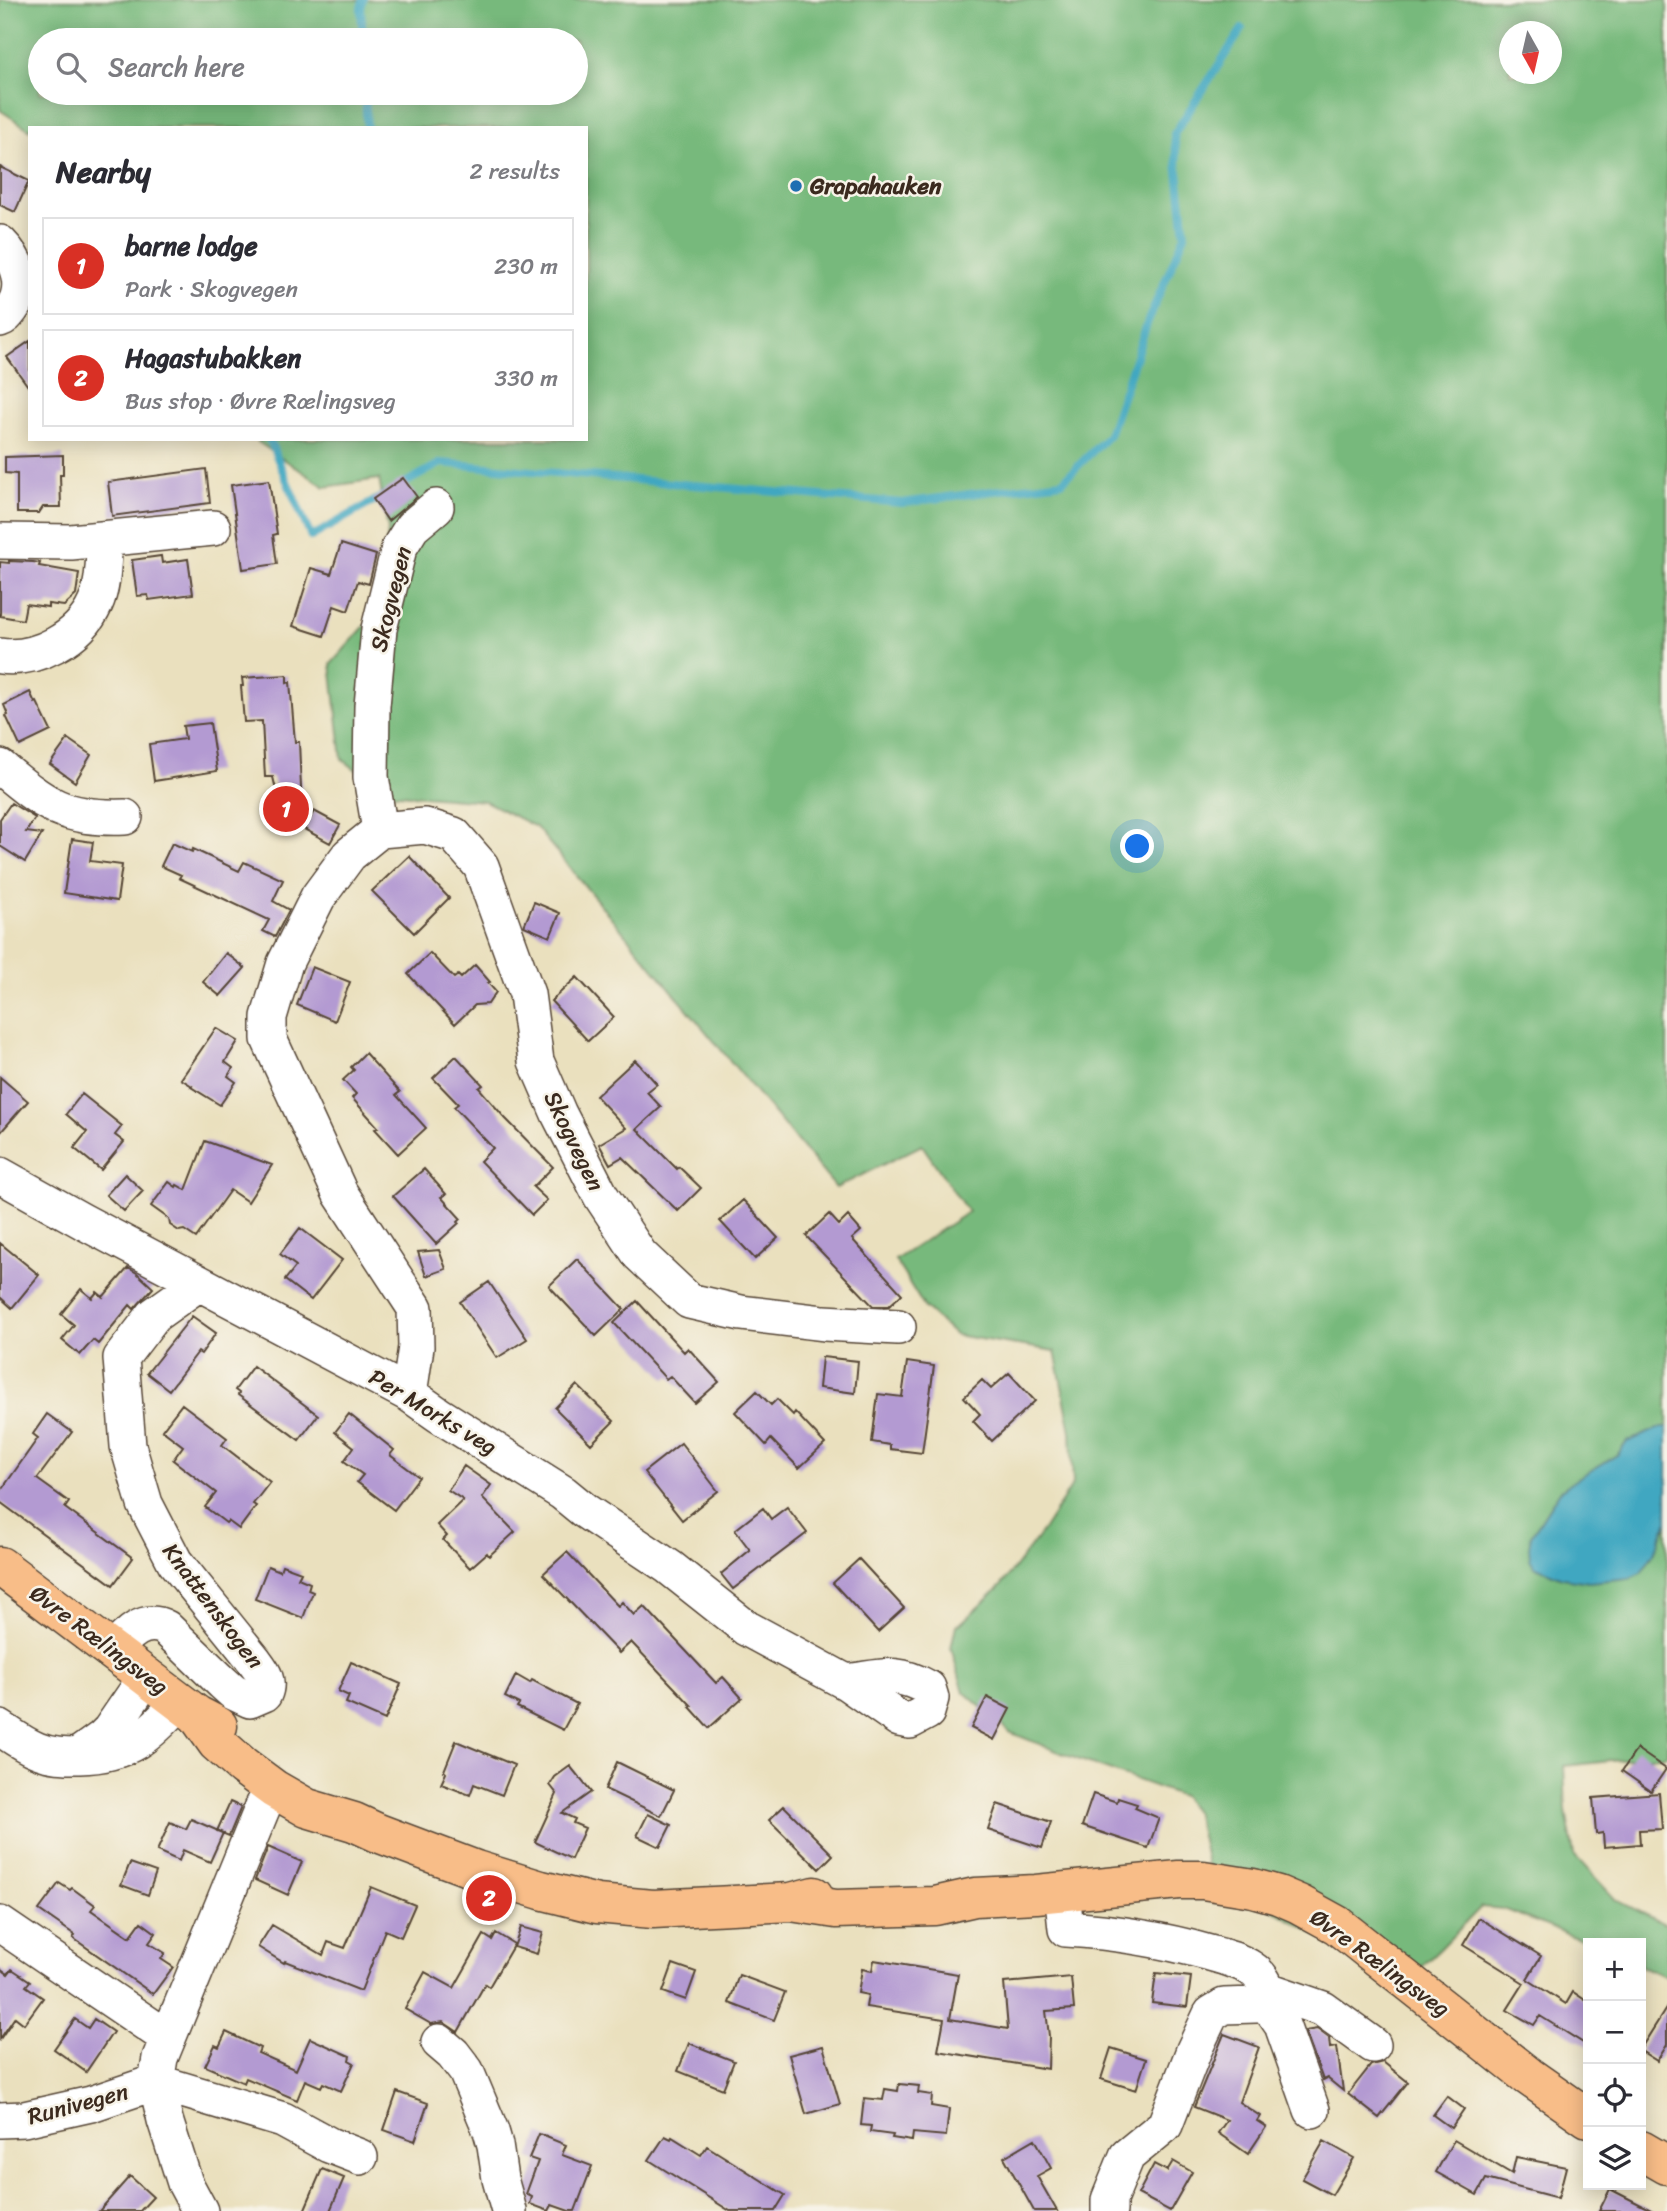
<!DOCTYPE html>
<meta charset="utf-8">
<style>
body{margin:0;font-family:Sriracha,sans-serif;background:#f2f2f3;color:#2b2b33}
.controls{position:absolute;right:21px;bottom:21px;display:grid;overflow:hidden;border-radius:0px;box-shadow:0 4px 18px #0003}
.controls button{width:63px;height:63px;display:grid;place-items:center;padding:0;border:0;border-bottom:2px solid #e1e1e2;background:#fff;color:#2b2b33;font:35px sans-serif}
.compass{position:absolute;left:1499px;top:21px;width:63px;height:63px;border-radius:50%;background:#fff;box-shadow:0 4px 18px #0003;rotate:172deg}
.you{position:absolute;left:1138px;top:847px;width:24px;height:24px;margin:-18px;border:5px solid #fff;border-radius:50%;background:#1a73e8;box-shadow:0 0 0 10px #1a73e833}
.badge{display:grid;place-items:center;width:46px;height:46px;border-radius:50%;background:#d93025;color:#fff;font-size:23px;font-weight:700}
.pin{position:absolute;translate:-50% -50%;border:4px solid #fff;box-shadow:0 2px 7px #0006}
.list{margin:0;padding:0;list-style:none}
h2{display:flex;justify-content:space-between;align-items:center;height:91px;margin:0;padding:0 28px;font-size:30px}
h2 small{font-size:23px;font-weight:400;color:#7c7c81}
.list li{display:grid;grid-template-columns:46px 1fr auto;gap:21px;align-items:center;box-sizing:border-box;height:98px;margin:0 14px 14px;padding:0 14px;border:2px solid #e1e1e2;border-radius:0px}
.list b{display:block;font-size:26px;white-space:nowrap}
.list p{margin:0;font-size:23px;white-space:nowrap;color:#7c7c81}
.list em{font-size:23px;font-style:normal;color:#7c7c81}
.icon{flex:none;width:38px;height:38px;fill:none;stroke:currentColor;stroke-width:2;stroke-linecap:round;stroke-linejoin:round}
.map{position:relative;flex:none;width:1667px;height:2211px;overflow:hidden}
.search{position:absolute;background:#fff;box-shadow:0 4px 18px #0003;left:28px;top:28px;width:560px;height:77px;display:flex;align-items:center;gap:18px;box-sizing:border-box;padding:0 24px;border-radius:38px;color:#7c7c81;font-size:26px}
.panel{position:absolute;background:#fff;box-shadow:0 4px 18px #0003;left:28px;top:126px;width:560px;height:315px;border-radius:0px}
.map>svg:first-child{display:block}
.forest{fill:#77b97c;stroke:#59724d;stroke-width:2;fill-rule:evenodd}
.water{fill:#41a7c1;stroke:#3e6870;stroke-width:2}
.lines{fill:none;stroke-linecap:round;stroke-linejoin:round}
.stream{stroke:#41a7c1;stroke-width:8}
.building{fill:#b39ad2}
.minor-casing{stroke:#554536;stroke-width:38}
.major-casing{stroke:#554536;stroke-width:41}
.minor{stroke:#fff;stroke-width:35}
.major{stroke:#f8bd88;stroke-width:38}
.poi-dot{fill:#1f6fb2;stroke:#f7f3e8;stroke-width:2.5}
.labels{text-anchor:middle;dominant-baseline:central;stroke-width:5;stroke-linejoin:round;paint-order:stroke}
.poi-label{font-size:23px;font-weight:bold;fill:#3b2a1e;stroke:#f7f3e8;text-anchor:start}
.street-label{font-size:23px;fill:#3b2a1e;stroke:#f7f3e8}
</style>
<div class="map">
<svg width="1667" height="2211" viewBox="0 0 1667 2211">
<rect width="100%" height="100%" fill="#f7f3e8"/>
<filter id="ink" filterUnits="userSpaceOnUse"><feTurbulence type="fractalNoise" baseFrequency=".0143" numOctaves="2"/><feDisplacementMap in="SourceGraphic" scale="14" xChannelSelector="R" yChannelSelector="G"/><feConvolveMatrix kernelMatrix="1 2 1 2 8 2 1 2 1" color-interpolation-filters="sRGB"/></filter>
<filter id="wash" filterUnits="userSpaceOnUse"><feTurbulence type="fractalNoise" baseFrequency=".00686" numOctaves="4" result="noise"/><feDisplacementMap in="SourceGraphic" scale="28" xChannelSelector="R" yChannelSelector="G"/><feGaussianBlur stdDeviation="1.57" result="paint"/><feColorMatrix in="noise" values="0 0 0 0 0 0 0 0 0 0 0 0 0 0 0 0 0 1.4 0 .05"/><feComposite in="paint" operator="in"/></filter>
<g filter="url(#wash)">
<rect width="100%" height="100%" fill="#eae0be"/>
<path class="forest" d="M0 0H1667V1427L1627 1442 1617 1455 1578 1478 1560 1491 1531 1536 1534 1566 1562 1578 1641 1573 1654 1553 1667 1523V1755L1564 1766 1566 1811 1574 1855 1616 1900 1667 1925V1977L1641 1966V1943H1589L1504 1909 1481 1907 1440 1949 1403 1984 1209 1873 1196 1814 1182 1796 1069 1756 1009 1732 964 1692 951 1648 956 1625 960 1624 1001 1586 1044 1529 1073 1484 1071 1431 1055 1351 955 1335 925 1308 895 1260 968 1212 922 1145 836 1188 536 827 485 801 387 793 342 759 331 664 379 610 388 530 379 479 325 487 258 442V439H586V128H30V130L0 110ZM1510 32H1552V74H1510ZM40 40H576V93H40Z"/>
<path class="water" d="M1662 1427H1667V1523L1654 1553 1641 1573 1630 1578 1589 1582 1562 1578 1534 1566 1530 1559 1529 1547 1531 1536 1560 1491 1578 1478 1617 1455 1627 1442Z"/>
<g class="lines">
<path class="stream" d="M363 40 361 8 363 0
M365 93 367 128
M269 439 311 537 383 496
M398 487 441 463 902 503 1062 482 1109 435 1149 318 1185 235 1174 134 1242 29"/>
</g>
<g id="blocks">
<path class="building" d="M0 167 29 181 15 212 0 205Z
M30 341V389L7 357Z
M63 455V475H60L61 507H43L39 513H17V474L5 473V457Z
M206 469 210 503 112 516 108 482Z
M403 478 417 497 388 521 373 499Z
M269 480 277 534 273 535 277 564 243 569 231 485Z
M341 544 376 555 369 584 358 581 348 611 334 606 324 636 293 626 311 568 331 574Z
M161 556 162 563 188 559 193 594 149 600 148 595 137 596 132 560Z
M9 561 33 562 40 563 39 566 79 573 76 595 64 606 48 604V607L26 604 23 620 0 616V562L9 563Z
M287 675V683L290 682 295 742H299L302 811 282 815 273 777H265L262 721 244 722 241 686H243L242 678Z
M30 692 35 703 37 702 51 731 20 746 6 716 8 715 4 705Z
M210 723 217 771 154 781 149 744 185 739 183 726Z
M68 739 91 755 75 782 50 764Z
M11 803 35 818 26 832 42 834 25 862 0 846V819Z
M314 811 340 825 330 843 304 829Z
M72 839 93 842 90 861 122 865 117 901 64 893Z
M172 843 192 852 193 849 239 871 244 862 283 880 273 901 289 910 275 937 263 931 269 920 179 878 181 875 161 866Z
M409 856 449 898 414 933 372 891Z
M534 902 560 913 550 937 524 926Z
M226 953 245 968 220 996 203 982Z
M430 953 454 978 458 975 461 978 475 965 490 982 488 983 496 992 488 1004 475 1005 455 1024 408 974Z
M312 967 350 982 335 1021 297 1005Z
M577 977 614 1017 588 1041 551 1001Z
M216 1028 238 1041 225 1062 233 1068 228 1076 236 1082 220 1105 191 1087 192 1086 181 1079Z
M365 1053 400 1092 396 1095 426 1128 398 1154 375 1129 378 1127 352 1098 356 1094 343 1080 354 1070 351 1067Z
M456 1056 483 1085 479 1088 504 1117 553 1167 533 1187 547 1200 532 1215 480 1161 493 1148 454 1107 458 1104 433 1078Z
M635 1060 657 1084 647 1092 661 1107 637 1129 677 1169 679 1167 701 1188 678 1211 622 1157 610 1164 599 1144 626 1128 596 1096Z
M0 1077 28 1101 0 1133Z
M82 1094 122 1126 115 1135 124 1142 101 1170 74 1148 87 1132 66 1114Z
M205 1141 272 1165 248 1202 230 1190 196 1238 184 1230 179 1231 170 1225 169 1219 151 1206 169 1182 176 1187 177 1185 186 1190Z
M424 1169 446 1194 441 1197 461 1219 458 1222 459 1223 436 1244 393 1196Z
M125 1174 143 1191 124 1211 106 1195Z
M743 1200 778 1238 755 1259 720 1221Z
M829 1214 839 1225 848 1216 861 1231 852 1239 902 1294 889 1306H873L806 1236Z
M300 1228 342 1260 311 1300 285 1280 296 1266 280 1254Z
M0 1243 39 1275 12 1308 0 1297Z
M439 1250 446 1269 426 1276 418 1252Z
M577 1259 624 1309 596 1336 549 1286Z
M128 1268 137 1273 153 1288 134 1309 130 1305 98 1344 93 1340 80 1355 62 1340 74 1325 61 1314 81 1289 92 1298 97 1292 103 1297Z
M489 1282 527 1339 497 1358 460 1302Z
M637 1301 684 1352 688 1348 719 1382 695 1403 670 1376 666 1379 614 1323Z
M192 1316 216 1333 201 1354 198 1352 169 1390 147 1373Z
M822 1357 858 1361 855 1393 819 1388Z
M907 1362 934 1366 922 1453 890 1449V1445L872 1442 878 1394 902 1397Z
M253 1366 318 1415 299 1440 238 1395 239 1393 235 1390Z
M1009 1373 1035 1401 992 1441 973 1421 980 1414 964 1397 982 1380 991 1389Z
M577 1385 614 1421 591 1444 555 1408Z
M757 1391 771 1405 777 1399 793 1415 795 1412 825 1444 799 1468 771 1439 766 1445 735 1412Z
M182 1404 227 1438 222 1445 270 1482 253 1504 256 1506 239 1529 228 1521 226 1523 205 1507 216 1493 173 1460 183 1446 162 1430Z
M47 1414 72 1432 37 1479 69 1502 65 1508 133 1558 113 1585 0 1502V1492L38 1438 33 1434Z
M349 1414 394 1450 390 1455 419 1477 394 1510 357 1482 363 1475 344 1461 354 1447 335 1432Z
M681 1443 718 1491 682 1520 644 1472Z
M464 1466 491 1485 482 1498 515 1532 489 1556 487 1553 470 1568 443 1540 447 1536 437 1525 463 1500 448 1490Z
M787 1507 807 1533 733 1589 721 1574 750 1550 735 1530 763 1508 771 1519Z
M567 1552 618 1606 622 1602 634 1615 644 1606 716 1683 723 1677 742 1698 709 1728 690 1707 692 1706 631 1642 619 1653 543 1574Z
M859 1559 904 1608 878 1632 833 1583Z
M282 1565 301 1572 298 1578 310 1583 308 1590 313 1592 303 1618 255 1599 268 1566 280 1571Z
M351 1662 401 1684 385 1720 346 1703 349 1696 338 1691Z
M516 1675 530 1683 532 1680 577 1704 563 1730 517 1707 519 1704 505 1697Z
M987 1697 1010 1709 994 1740 971 1728Z
M456 1741 514 1765 502 1795 474 1784 470 1795 441 1784 446 1773 444 1771Z
M1637 1749 1666 1769 1651 1791 1622 1771Z
M617 1762 674 1790 661 1816 605 1789Z
M570 1766 591 1792 562 1813 575 1819 573 1823 585 1828 571 1859 535 1842 557 1794 550 1785 555 1777Z
M1659 1793 1662 1829 1639 1830 1640 1844 1604 1847 1603 1833 1596 1834 1593 1798Z
M1093 1794 1117 1802 1118 1798 1137 1804 1135 1808 1159 1818 1148 1848 1082 1826Z
M230 1802 241 1807 229 1836 217 1831Z
M997 1804 1051 1822 1042 1848 988 1830Z
M784 1806 833 1855 819 1869 769 1820Z
M648 1814 671 1825 660 1847 637 1836Z
M191 1819 223 1833 210 1862 183 1850 179 1861 157 1851 170 1822 186 1829Z
M268 1847 302 1862 288 1895 255 1880Z
M130 1863 156 1872 148 1895 121 1885Z
M59 1883 70 1890 72 1888 95 1905 91 1910 130 1937 141 1922 156 1933 149 1943 165 1953 161 1959 173 1967 153 1994 73 1938 75 1935 39 1910Z
M371 1887 415 1905 401 1937 385 1930 361 1991 285 1961 284 1963 258 1947 272 1925 323 1955 328 1942 345 1948Z
M1479 1918 1541 1956 1527 1979 1566 2004 1573 1992 1588 2002V2046L1540 2016 1534 2025 1507 2010 1524 1983 1463 1945Z
M521 1927 543 1933 537 1954 514 1947Z
M496 1933 514 1944 489 1987 485 1984 458 2032 443 2022 431 2024 405 2009 425 1972 454 1988 484 1935 492 1940Z
M874 1960 958 1974 950 2019 1008 2029 1004 1983 1071 1977 1074 2009 1046 2011 1049 2036 1048 2069 938 2051 944 2019 866 2007 868 1995 858 1993 862 1969 872 1971Z
M673 1964 696 1972 686 2000 663 1992Z
M0 1968 8 1974 12 1969 30 1981 26 1986 43 1998 24 2024 15 2017 0 2039Z
M1156 1973 1191 1977 1187 2007 1152 2003Z
M739 1975 785 1992 774 2020 729 2003Z
M1667 2007V2045L1657 2061 1641 2051V2048Z
M75 2019 88 2028 94 2019 113 2032 86 2072 54 2049Z
M1317 2029 1329 2038 1330 2048 1337 2047 1343 2091 1327 2078 1323 2080 1305 2031Z
M226 2032 260 2048 258 2053 296 2070 310 2038 350 2056 349 2060 354 2063 341 2091 323 2083 321 2087 305 2080 297 2100 246 2078 244 2083 205 2066 215 2045 219 2047Z
M1224 2034 1259 2047 1239 2102 1260 2116 1257 2121 1266 2127 1248 2154 1218 2133 1227 2120 1194 2107Z
M689 2043 734 2061 723 2089 678 2071Z
M823 2046 840 2104 806 2114 789 2055Z
M1111 2048 1146 2059 1136 2090 1101 2079Z
M1383 2062 1408 2082 1379 2118 1348 2094 1371 2065Z
M899 2084 919 2086 918 2093 932 2095 931 2106 949 2109 946 2136 913 2133 912 2141 892 2138 893 2135 870 2132 871 2126 861 2125 864 2098 883 2100 885 2089 898 2091Z
M397 2092 428 2103 415 2141 384 2130Z
M1447 2096 1464 2109 1451 2128 1433 2115Z
M539 2134 566 2145 562 2155 592 2166 575 2211H569L552 2205 549 2211 530 2204 532 2197 526 2194 538 2161 529 2158Z
M665 2136 671 2139 672 2137 701 2155 707 2146 785 2195 775 2211H730L649 2160Z
M1035 2139 1051 2168 1037 2176 1057 2211H1034L1004 2157Z
M1454 2140 1512 2174 1516 2157 1566 2167 1558 2198 1486 2179 1477 2195 1436 2172Z
M1324 2141 1354 2158 1332 2195 1302 2179Z
M1173 2161 1192 2172 1170 2211 1138 2194 1154 2164 1167 2171Z
M322 2169 344 2178 330 2211H304Z
M130 2176 153 2197 140 2211H99Z
M1610 2189 1653 2211H1599Z"/>
</g>
</g>
<g filter="url(#ink)">
<use href="#blocks" fill-opacity="0" stroke="#554536" stroke-width="2"/>
<g class="lines">
<g class="minor-casing">
<path id="minor" d="M0 243C17 260 28 287 12 308 8 313 6 317 0 319
M0 541 71 542 213 528
M0 656C36 661 80 638 95 604 104 585 103 560 105 539
M0 767C46 805 63 819 125 817
M380 830 371 777 372 706 379 629 399 548 412 527 436 507
M0 1175 84 1222 409 1394 439 1415 563 1493 585 1511 669 1567 746 1628 846 1682 899 1719 910 1721 927 1712 931 1698 928 1688C895 1669 881 1678 846 1682
M409 1394 416 1347 415 1308 340 1193 269 1039V1017L285 963 318 897 349 855 380 830 425 826 454 835 481 866 527 994 536 1061 559 1114 601 1196 640 1255 689 1301 741 1313 824 1323 898 1327
M113 1651C127 1635 144 1616 166 1628L223 1683 233 1692 250 1700 264 1694C270 1680 263 1672 254 1660L175 1562 145 1504 128 1446 121 1358 154 1315 199 1283
M0 1728C12 1736 24 1745 37 1750 51 1756 65 1756 80 1756 127 1755 150 1736 180 1701
M77 1756 102 1738 110 1730 147 1676
M1062 1891 1066 1929C1114 1932 1160 1939 1206 1952 1221 1956 1239 1960 1252 1969 1260 1974 1264 1982 1268 1990L1266 2002 1256 2005 1224 2006 1211 2014 1194 2050 1165 2125 1127 2156 1109 2200V2211
M0 1924 168 2038
M1268 1990 1323 2009 1373 2045
M1266 2002 1282 2025 1312 2110
M439 2042 453 2054 466 2071 491 2131 495 2145 500 2179 509 2211
M0 2120 24 2119 91 2104 156 2082 283 2120 329 2145 360 2157
M200 2211 185 2183 165 2120 156 2082 160 2058 264 1804"/>
</g>
<g class="major-casing">
<path id="major" d="M0 1566 197 1715 218 1726
M197 1715 217 1743 243 1766 274 1789 307 1808 354 1822 378 1833 476 1870 541 1890 597 1904 653 1909 791 1902 814 1896
M791 1902 836 1909 935 1906 975 1897 1036 1894 1179 1880H1203L1253 1888 1278 1895 1299 1904 1337 1925 1528 2076 1588 2118
M1641 2150 1667 2165"/>
</g>
<use href="#minor" class="minor"/>
<use href="#major" class="major"/>
</g>
</g>
<circle class="poi-dot" cx="796" cy="186" r="7"/>
<g class="labels">
<g class="poi-label">
<text x="810" y="186">Grapahauken</text>
</g>
<g class="street-label">
<text transform="translate(391 599) rotate(-76)">Skogvegen</text>
<text transform="translate(574 1141) rotate(64)">Skogvegen</text>
<text transform="translate(433 1412) rotate(31)">Per Morks veg</text>
<text transform="translate(213 1606) rotate(53)">Knattenskogen</text>
<text transform="translate(99 1640) rotate(37)">Øvre Rælingsveg</text>
<text transform="translate(1380 1963) rotate(36)">Øvre Rælingsveg</text>
<text transform="translate(78 2104) rotate(-15)">Runivegen</text>
</g>
</g>
</svg>
<div class="controls">
<button>+</button>
<button>−</button>
<button><svg class="icon" aria-label="locate" viewBox="0 0 24 24"><circle cx="12" cy="12" r="6"/><path d="M12 2v4M12 18v4M2 12h4M18 12h4"/></svg></button>
<button><svg class="icon" aria-label="layers" viewBox="0 0 24 24"><path d="M12 4l9 5-9 5-9-5zM3 14l9 5 9-5"/></svg></button>
</div>
<svg class="compass" viewBox="-18 -18 36 36"><path d="M0-13l5 13h-10z" fill="#e53935"/><path d="M0 13l5-13h-10z" fill="#7c7c81"/></svg>
<div class="you"></div>
<div class="pin badge" style="left:286px;top:809px">1</div>
<div class="pin badge" style="left:489px;top:1898px">2</div>
<div class="search"><svg class="icon" aria-label="search" viewBox="0 0 24 24"><circle cx="10" cy="10" r="6"/><path d="M15 15l6 6"/></svg>Search here</div>
<section class="panel">
<h2>Nearby<small>2 results</small></h2>
<ul class="list">
<li><span class="badge">1</span><div><b>barne lodge</b><p>Park · Skogvegen</p></div><em>230 m</em></li>
<li><span class="badge">2</span><div><b>Hagastubakken</b><p>Bus stop · Øvre Rælingsveg</p></div><em>330 m</em></li>
</ul>
</section>
</div>
